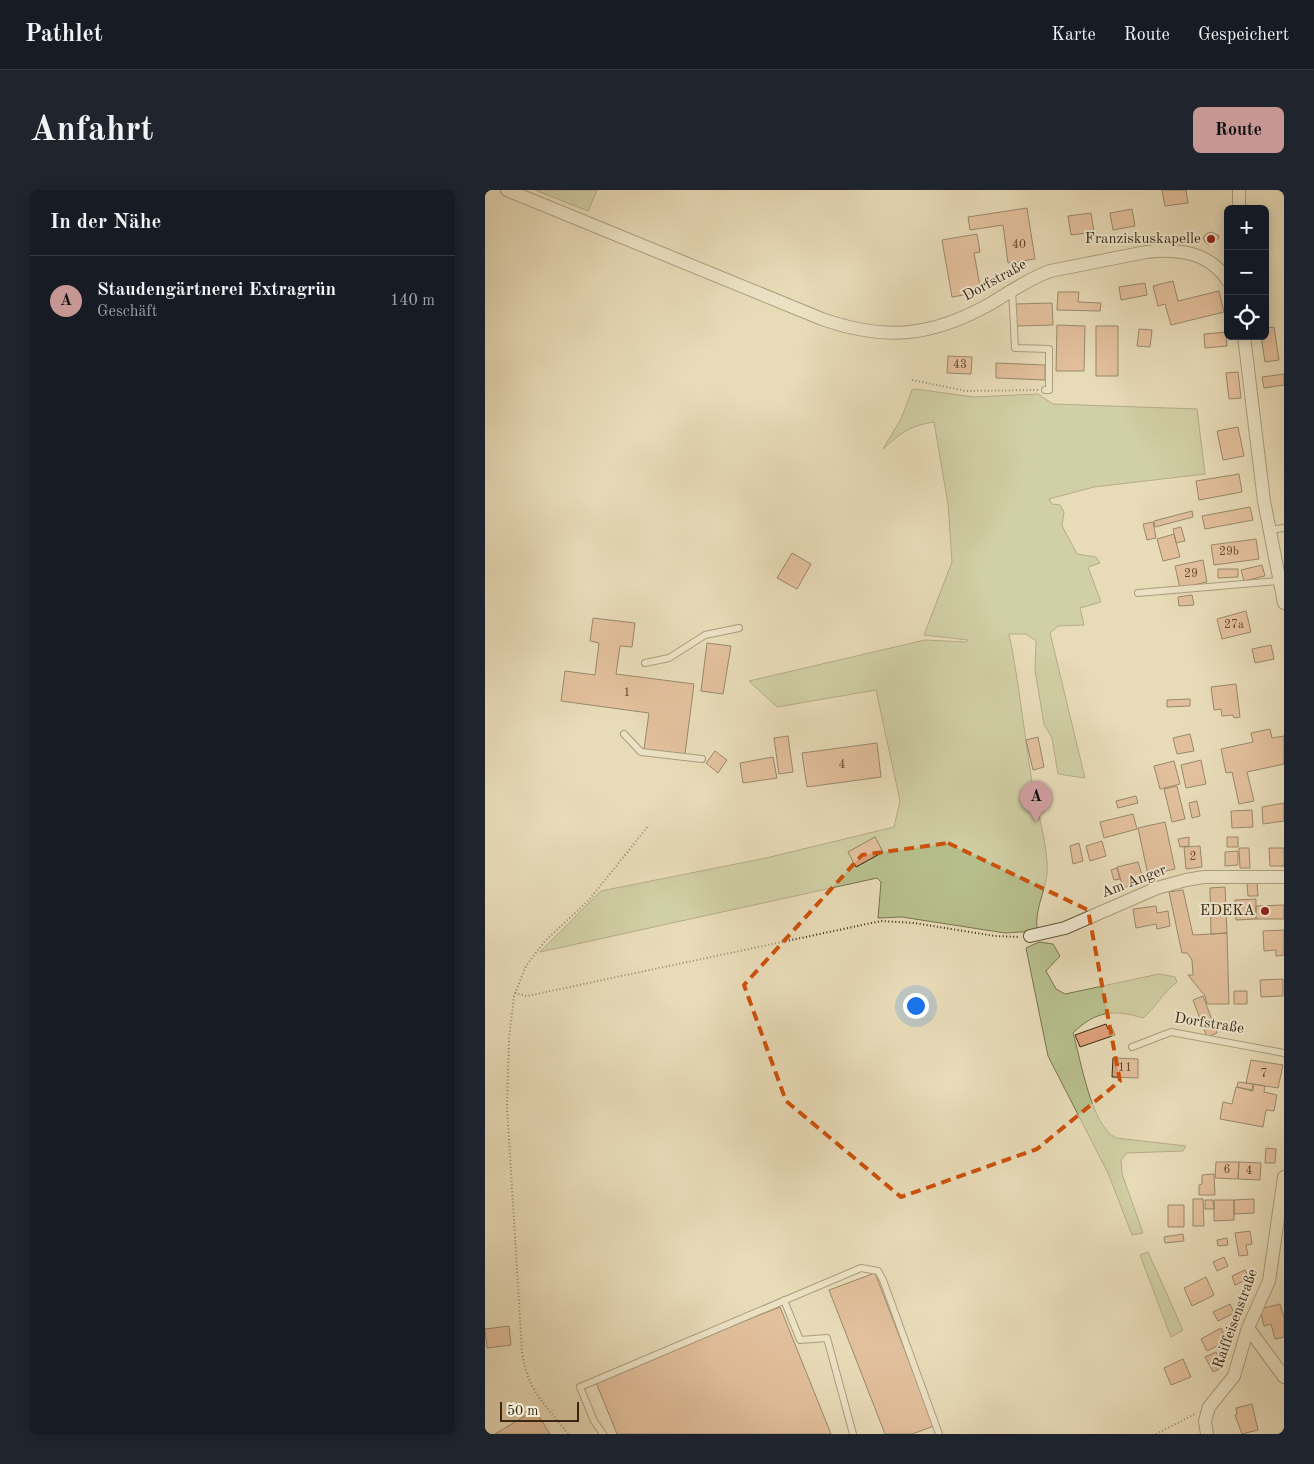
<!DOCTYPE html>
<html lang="de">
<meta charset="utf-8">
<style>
body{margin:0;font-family:"Old Standard TT",serif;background:#20242c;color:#f1f3f6}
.controls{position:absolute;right:15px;top:15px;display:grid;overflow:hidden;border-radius:8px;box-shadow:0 2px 12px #0003}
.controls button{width:45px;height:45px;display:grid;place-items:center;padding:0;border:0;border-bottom:1px solid #363941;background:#171b24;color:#f1f3f6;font:25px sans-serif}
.scale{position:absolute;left:15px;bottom:12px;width:79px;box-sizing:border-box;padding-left:5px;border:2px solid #37270f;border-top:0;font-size:14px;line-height:18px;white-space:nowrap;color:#37270f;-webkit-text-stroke:4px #f0e8d1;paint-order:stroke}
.you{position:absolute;left:430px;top:815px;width:18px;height:18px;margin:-12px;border:4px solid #fff;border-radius:50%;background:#1a73e8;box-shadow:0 0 0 8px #1a73e833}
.badge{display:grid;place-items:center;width:32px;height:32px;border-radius:50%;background:#c59692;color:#111;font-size:16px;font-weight:700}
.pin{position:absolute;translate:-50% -41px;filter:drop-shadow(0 1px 2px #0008)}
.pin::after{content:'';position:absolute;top:26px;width:18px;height:15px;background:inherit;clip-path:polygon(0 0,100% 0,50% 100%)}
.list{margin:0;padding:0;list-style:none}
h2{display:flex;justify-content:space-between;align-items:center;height:65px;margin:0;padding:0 20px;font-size:21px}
h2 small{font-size:16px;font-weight:400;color:#9ea1a6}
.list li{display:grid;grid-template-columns:32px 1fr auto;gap:15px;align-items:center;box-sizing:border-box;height:90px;padding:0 20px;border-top:1px solid #363941}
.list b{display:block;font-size:19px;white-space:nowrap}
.list p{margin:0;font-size:16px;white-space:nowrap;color:#9ea1a6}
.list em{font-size:16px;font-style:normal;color:#9ea1a6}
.icon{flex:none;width:28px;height:28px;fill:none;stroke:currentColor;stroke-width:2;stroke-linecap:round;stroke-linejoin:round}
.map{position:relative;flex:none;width:799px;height:1244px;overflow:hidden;border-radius:8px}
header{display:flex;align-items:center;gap:30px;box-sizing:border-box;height:70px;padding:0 25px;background:#171b24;border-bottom:1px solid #363941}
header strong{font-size:24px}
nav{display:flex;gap:28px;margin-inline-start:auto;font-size:18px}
.intro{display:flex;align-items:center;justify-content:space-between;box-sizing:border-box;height:120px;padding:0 30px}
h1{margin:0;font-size:35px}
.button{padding:12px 22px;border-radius:8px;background:#c59692;color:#111;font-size:18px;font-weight:700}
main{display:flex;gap:30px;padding:0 30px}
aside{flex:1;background:#171b24;border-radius:8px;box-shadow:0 2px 12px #0003}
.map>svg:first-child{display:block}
.green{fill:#b7c08e;stroke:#77744e;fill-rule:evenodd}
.building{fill:#dea17c;stroke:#37270f}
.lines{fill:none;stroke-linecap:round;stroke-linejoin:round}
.lane-casing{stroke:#635439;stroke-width:8}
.street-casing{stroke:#635439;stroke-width:14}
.path{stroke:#37270f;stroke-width:2;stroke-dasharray:1 2.5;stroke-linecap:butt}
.lane{stroke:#f0e8d1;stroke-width:6}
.street{stroke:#f0e8d1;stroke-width:12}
.marked{fill:none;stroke:#cd520c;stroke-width:4;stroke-dasharray:10 6;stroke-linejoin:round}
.poi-dot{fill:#8f2418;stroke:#f0e8d1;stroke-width:2}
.labels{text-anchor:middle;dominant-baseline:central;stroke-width:4;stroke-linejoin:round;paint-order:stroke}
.number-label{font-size:12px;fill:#61462a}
.poi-label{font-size:15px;fill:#37270f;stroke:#f0e8d1;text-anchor:end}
.street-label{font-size:15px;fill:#37270f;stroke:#f0e8d1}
</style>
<header>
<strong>Pathlet</strong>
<nav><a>Karte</a><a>Route</a><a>Gespeichert</a></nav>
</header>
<div class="intro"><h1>Anfahrt</h1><a class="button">Route</a></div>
<main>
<aside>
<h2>In der Nähe<small></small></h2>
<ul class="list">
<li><span class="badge">A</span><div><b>Staudengärtnerei Extragrün</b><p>Geschäft</p></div><em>140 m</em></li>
</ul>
</aside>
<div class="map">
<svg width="799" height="1244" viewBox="0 0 799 1244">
<rect width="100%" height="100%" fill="#e8dbb8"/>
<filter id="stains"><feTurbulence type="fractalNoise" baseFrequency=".004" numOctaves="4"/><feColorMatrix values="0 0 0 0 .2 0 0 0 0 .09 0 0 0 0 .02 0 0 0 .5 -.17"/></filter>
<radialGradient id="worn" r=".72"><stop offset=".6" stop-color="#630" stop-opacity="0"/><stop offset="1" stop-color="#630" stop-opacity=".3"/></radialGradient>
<path class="green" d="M50 0H112L103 21Z
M431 199 488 207 553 204 568 214 712 219 720 284 609 297 564 309 567 314 575 315 579 322 577 336 592 364 611 367 615 373 603 377 616 412 595 418 599 435 573 436 565 443 600 588 573 584 567 548 559 534 550 480 551 451 541 444H524C534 493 539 542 547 592 551 618 560 644 562 671 565 696 549 714 552 741L520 743 417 727 393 728 396 692 392 688 55 762 116 701 281 668 409 637 415 611 391 500 292 517 264 491 440 450 481 452 483 450 439 445 467 372 463 314 449 232C426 235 414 244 398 259L416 229 427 200ZM390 647 398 662 371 677 363 662Z
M554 752 568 754 575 766 561 781 571 799 580 804 674 784 690 787 692 792C678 802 671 817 658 828 629 819 610 821 588 843 596 870 606 936 631 948L701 956 698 961 642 963 636 970 637 984 658 1043 647 1045 623 983 563 866 541 758Z
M663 1062 698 1140 686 1147 655 1065Z"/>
<path class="building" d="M677 0H701L703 13 680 16Z
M542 18 550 69 523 73 518 35 485 40 483 27Z
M647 19 650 36 628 40 625 23Z
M606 23 609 42 586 45 583 26Z
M726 42 733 45 734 48 724 55 720 52 718 48 721 44Z
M492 44 495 62 489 63 496 102 467 107 457 50Z
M688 91 693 111 734 101 739 122 686 135 680 114 673 116 668 96Z
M660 93 662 105 636 110 634 97Z
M573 102H594L593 112 616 113 615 121 572 120Z
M567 113 568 135 531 136 530 114Z
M572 135 600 136 599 181H571Z
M611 136H633V186H611Z
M789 137 794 170 780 172 776 146H780V138Z
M654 139 667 140 665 157 652 156Z
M741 142 742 156 720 158 719 144Z
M463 166 487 167 486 184 462 183Z
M511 173 560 175V190L511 188Z
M753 182 756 208 744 209 741 183Z
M799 184V195L779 198 777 187Z
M753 237 759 266 738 270 732 241Z
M754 284 757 302 714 310 711 291Z
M765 317 768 330 720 339 717 326Z
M707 321 708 327 670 337 669 331Z
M668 332 671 348 662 350 658 334Z
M696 337 700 351 691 353 688 339Z
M689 344 695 367 678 371 672 349Z
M771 349 774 369 729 375 726 355Z
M307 363 326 374 312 399 292 388Z
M718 370 722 392 695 398 690 376Z
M777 375 780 386 759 391 756 380Z
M733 379H753V387L733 388Z
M707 405 709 415 694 416 693 407Z
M761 421 766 442 737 449 732 429Z
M108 428 150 433 147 457 135 456 131 484 209 494 200 564 159 559 164 523 76 511 80 481 110 485 114 453 105 451Z
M222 453 246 456 238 504 216 501Z
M786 455 789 469 770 473 767 459Z
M751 494 755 527 749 528 748 525 737 526 736 519 729 520 726 497Z
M705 509V516L682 517V510Z
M785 539 787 548 799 546V574L762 582 769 611 754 614 747 582 741 583 736 559 768 552 766 543Z
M705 544 709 561 692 564 688 548Z
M303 546 308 582 294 584 289 548Z
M553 547 559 577 548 580 541 550Z
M392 553 396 587 322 597 317 563Z
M230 561 242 570 233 583 221 573Z
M288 567 292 588 258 593 255 573Z
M716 570 721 594 701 598 696 575Z
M689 571 695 594 675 599 669 576Z
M692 596 700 629 687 632 679 599Z
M651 606 653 613 633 618 631 611Z
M712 611 715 626 707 628 704 613Z
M799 613V631L778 634 777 617Z
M767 620 768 637 747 638 746 621Z
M648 624 652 639 619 648 615 632Z
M680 632 690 679 663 685 653 638Z
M390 647 398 662 371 677 363 662Z
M704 647V656L695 657 693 649Z
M742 647H753V657H742Z
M617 651 621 666 605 671 601 656Z
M594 653 598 671 588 674 585 656Z
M715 656 717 677 701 679 699 657Z
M754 658H764L765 678H755Z
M784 658H799V676H785Z
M753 661V675L740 676V662Z
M653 672 659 692 638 698 632 677Z
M632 678 635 689 629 690 626 680Z
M762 693H772L773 706H763Z
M740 697 742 743 726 744 725 698Z
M698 700 708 745 742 743 744 814H722L720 806 703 785H708L707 770 702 763H697L684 702Z
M771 709V729L751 730 750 710Z
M799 715V729H771V716Z
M671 716 672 723 683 721 685 736 672 739 671 734 651 738 648 719Z
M799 740V765L791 766V760L779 761 778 741Z
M798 789V806L776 807 775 790Z
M749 801H762V814H749Z
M718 806 732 843 722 847 708 810Z
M621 834 623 839 627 838 630 845 595 857 590 845Z
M628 868 653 869V888L627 887Z
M766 870 798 875 793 898 761 893Z
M753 892 768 894 767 900 752 897Z
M769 894 780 896 779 902 792 905 789 921 781 920 778 937 735 929 738 912 747 914 751 897 768 901Z
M781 958 791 959 790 973H780Z
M731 972H754L753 989 730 988Z
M754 972 776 973 775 990 753 989Z
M729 984 730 1005H714V995L717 994V985Z
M708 1009H718L719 1036H708Z
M769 1009V1023L749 1024V1010Z
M720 1010H728L729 1019H720Z
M729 1010H749V1030L729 1031Z
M683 1015H699V1037H683Z
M765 1041 767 1054 761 1055 763 1065 754 1066 750 1043Z
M698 1044 699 1051 680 1053 679 1047Z
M742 1048 743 1055 733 1056 732 1050Z
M739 1067 743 1076 732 1081 728 1072Z
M760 1080 764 1089 750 1095 747 1086Z
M390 1083 449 1236 427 1244H400L344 1100Z
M721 1087 729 1105 707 1116 699 1098Z
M745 1114 749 1123 733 1131 728 1122Z
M795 1114 799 1127V1147L790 1149 786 1134 779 1136 775 1119Z
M295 1117 346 1244H132L110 1190Z
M24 1136 26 1155 2 1158 0 1139Z
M736 1138 742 1151 722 1161 716 1149Z
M731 1162 738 1177 728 1182 720 1167Z
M698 1169 706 1187 686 1195 679 1178Z
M767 1214 773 1240 757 1244 750 1225 752 1224 751 1218Z
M50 1220 65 1244H10Z"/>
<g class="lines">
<g class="lane-casing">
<path id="lane" d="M527 100 530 158 564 159V200H560
M784 340 799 338
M653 403 794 391
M160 473 184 468 220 445 254 438
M139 544 156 562 217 569
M647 857 686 842 799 863
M299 1110 315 1150 342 1148 368 1244
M118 1244 109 1231 95 1197 376 1078 393 1081 398 1090 454 1244"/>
</g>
<g class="street-casing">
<path id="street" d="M22 0 337 129C400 151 446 147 505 114 525 102 543 89 565 81L661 62C692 58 725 62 743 91
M754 19V0
M759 146 779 311 799 413
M545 746 580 738 672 698 701 690 719 687H799
M763 1138 799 1187
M722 1244 720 1231 724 1217 749 1186 763 1138 784 1091 799 987"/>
</g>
<path class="path" d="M427 190 481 201 553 200
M30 803 42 806 396 731 429 733 510 746 535 747
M83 1244C59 1212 44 1204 37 1162L22 916 24 848 29 806 41 776 60 751 104 710 164 635
M671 1244 710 1224"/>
<use href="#lane" class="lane"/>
<use href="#street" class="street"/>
</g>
<path d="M0 0H799V1244H0ZM463 653 603 720 635 891 552 959 416 1007 301 911 259 795 377 665Z" fill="#e8dbb8" fill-opacity=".55" fill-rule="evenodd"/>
<path class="marked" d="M463 653 603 720 635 891 552 959 416 1007 301 911 259 795 377 665Z"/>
<g class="poi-dot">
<circle cx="726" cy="49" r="5"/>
<circle cx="780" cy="721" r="5"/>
</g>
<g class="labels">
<g class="number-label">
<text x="534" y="55">40</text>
<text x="475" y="175">43</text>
<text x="744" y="362">29b</text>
<text x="706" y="384">29</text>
<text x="749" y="435">27a</text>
<text x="142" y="503">1</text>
<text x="357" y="575">4</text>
<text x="708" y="667">2</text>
<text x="640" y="878">11</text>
<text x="779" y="884">7</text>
<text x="742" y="980">6</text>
<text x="764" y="981">4</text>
</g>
<g class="poi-label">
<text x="716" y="49">Franziskuskapelle</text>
<text x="770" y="721">EDEKA</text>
</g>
<g class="street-label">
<text transform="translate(510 91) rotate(-29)">Dorfstraße</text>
<text transform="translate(649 692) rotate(-21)">Am Anger</text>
<text transform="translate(724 834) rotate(9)">Dorfstraße</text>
<text transform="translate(751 1129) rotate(-70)">Raiffeisenstraße</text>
</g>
</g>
<rect width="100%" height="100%" filter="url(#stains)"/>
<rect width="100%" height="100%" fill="url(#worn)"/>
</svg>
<div class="controls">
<button>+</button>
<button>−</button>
<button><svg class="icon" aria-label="locate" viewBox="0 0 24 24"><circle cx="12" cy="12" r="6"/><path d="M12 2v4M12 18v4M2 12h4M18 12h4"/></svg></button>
</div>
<div class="scale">50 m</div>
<div class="you"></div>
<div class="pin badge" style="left:551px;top:632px">A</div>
</div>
</main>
